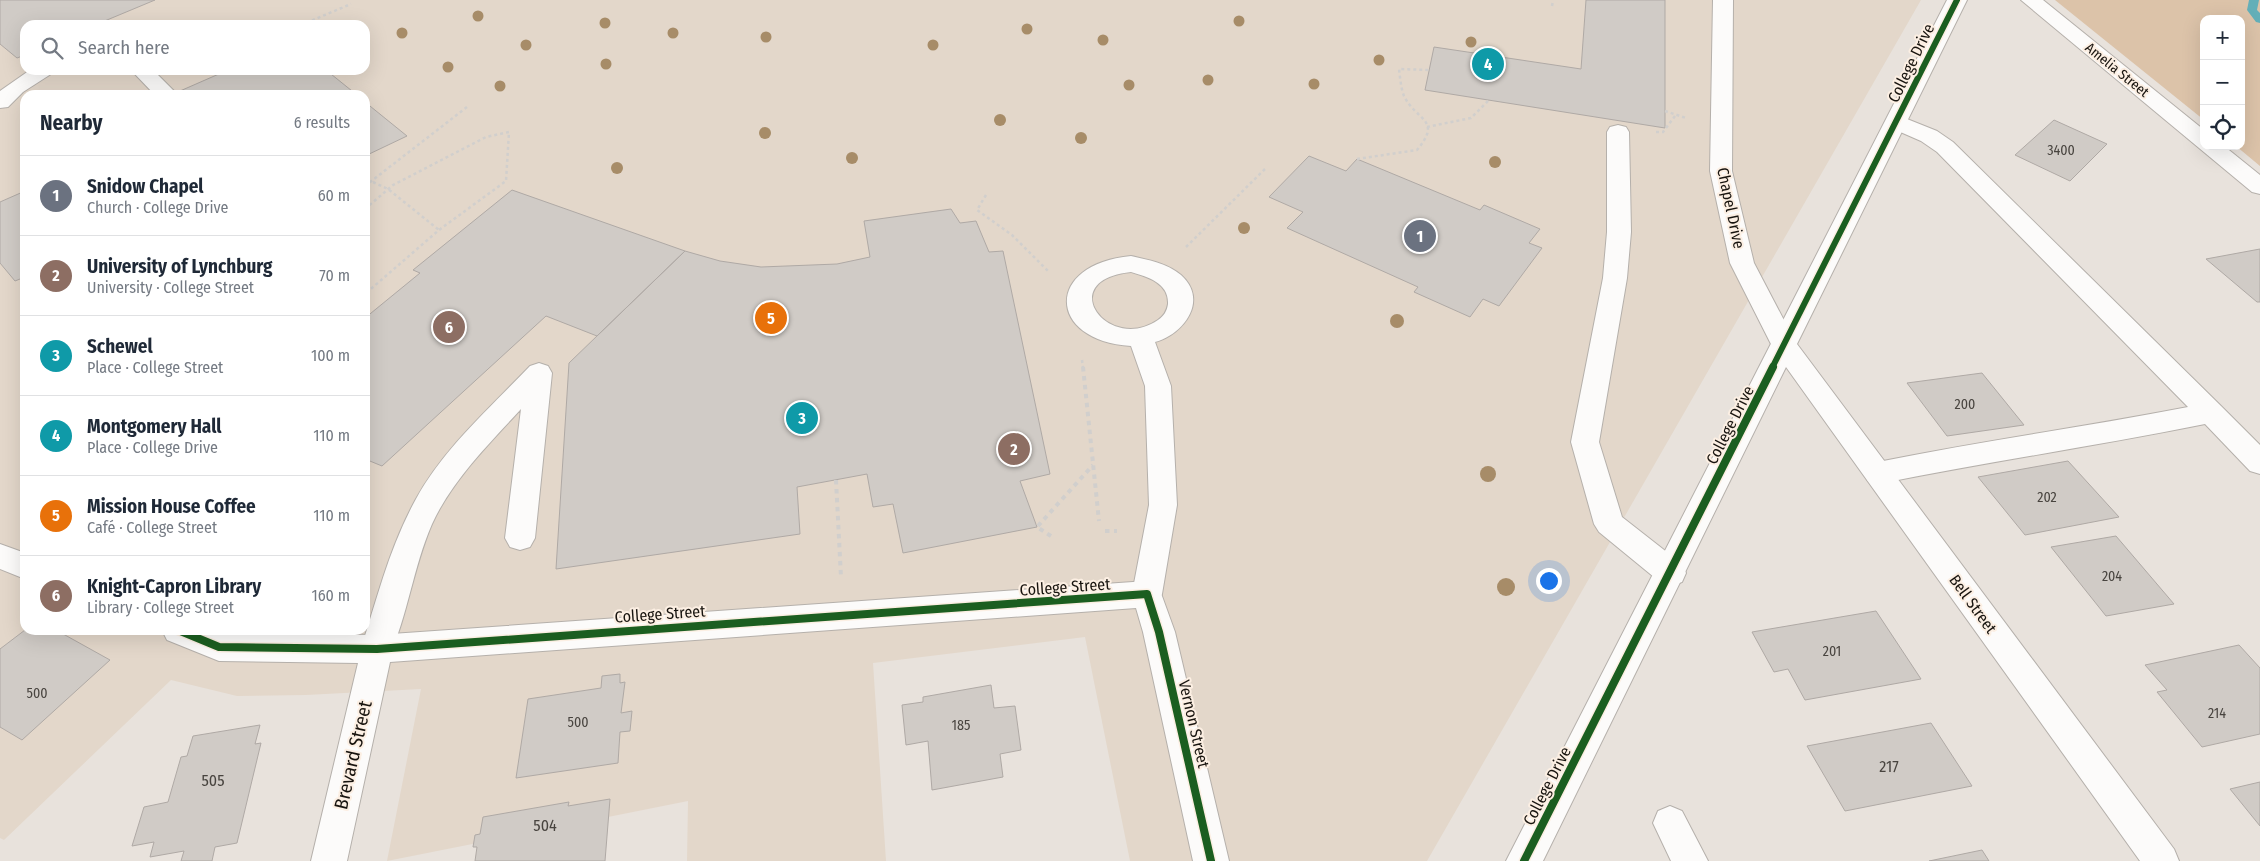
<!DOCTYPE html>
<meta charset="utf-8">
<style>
body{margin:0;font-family:"Fira Sans Condensed",sans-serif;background:#f2f2f3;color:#1f2937}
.controls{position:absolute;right:15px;top:15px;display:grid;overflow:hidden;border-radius:10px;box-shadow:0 5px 20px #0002}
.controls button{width:45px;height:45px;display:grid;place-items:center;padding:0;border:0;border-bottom:1px solid #e0e1e3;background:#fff;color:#1f2937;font:25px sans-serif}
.you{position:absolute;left:1548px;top:580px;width:18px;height:18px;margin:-12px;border:4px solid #fff;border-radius:50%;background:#1a73e8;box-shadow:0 0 0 8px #1a73e833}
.badge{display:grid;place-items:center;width:32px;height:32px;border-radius:50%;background:#0b8043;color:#fff;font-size:16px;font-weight:700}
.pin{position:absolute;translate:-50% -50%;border:2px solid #fff;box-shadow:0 1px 5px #0006}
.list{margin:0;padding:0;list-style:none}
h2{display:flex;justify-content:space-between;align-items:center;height:65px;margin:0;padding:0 20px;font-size:21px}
h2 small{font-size:16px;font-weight:400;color:#747a83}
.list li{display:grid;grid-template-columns:32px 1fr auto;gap:15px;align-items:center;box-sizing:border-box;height:80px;padding:0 20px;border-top:1px solid #e0e1e3}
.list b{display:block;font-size:19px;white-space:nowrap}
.list p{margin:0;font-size:16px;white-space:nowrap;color:#747a83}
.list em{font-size:16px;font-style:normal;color:#747a83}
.icon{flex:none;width:28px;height:28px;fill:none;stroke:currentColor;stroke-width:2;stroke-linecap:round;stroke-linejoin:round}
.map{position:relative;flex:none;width:2260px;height:861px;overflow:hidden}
.search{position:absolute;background:#fff;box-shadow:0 5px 20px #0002;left:20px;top:20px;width:350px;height:55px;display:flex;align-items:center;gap:12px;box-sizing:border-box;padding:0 18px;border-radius:15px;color:#747a83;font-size:19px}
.panel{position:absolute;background:#fff;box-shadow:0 5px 20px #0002;left:20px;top:90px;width:350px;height:545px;border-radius:15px}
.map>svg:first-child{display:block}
.built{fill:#e3d7ca;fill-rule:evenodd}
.green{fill:#dcc3a9}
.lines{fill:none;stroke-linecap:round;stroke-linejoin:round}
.stream{fill:#64afb8;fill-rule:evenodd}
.building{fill:#d0cbc6;stroke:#afa9a5}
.lane-casing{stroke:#b5b0ab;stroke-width:2}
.street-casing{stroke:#b5b0ab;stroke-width:2}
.path-far1{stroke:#d1cfcd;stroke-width:2.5;stroke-dasharray:3 3;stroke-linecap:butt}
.path{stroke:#d1cfcd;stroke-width:4;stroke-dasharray:4.5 4.5;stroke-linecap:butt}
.lane{fill:#fcfbfa;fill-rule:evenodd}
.street{fill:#fcfbfa;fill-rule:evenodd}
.cycleway-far1-casing{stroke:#fcefe3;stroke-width:9}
.cycleway-casing{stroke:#fcefe3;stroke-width:11}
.cycleway-far1{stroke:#1b5e20;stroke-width:6}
.cycleway{stroke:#1b5e20;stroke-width:8}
.tree{fill:#a78c68}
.labels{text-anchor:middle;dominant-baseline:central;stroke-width:4;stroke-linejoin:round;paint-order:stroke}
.far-street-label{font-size:14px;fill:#18140f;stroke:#fcefe3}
.number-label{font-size:14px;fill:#48443f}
.street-label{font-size:16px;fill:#18140f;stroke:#fcefe3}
.near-number-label{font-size:16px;fill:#48443f}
.near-street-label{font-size:19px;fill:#18140f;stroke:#fcefe3}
</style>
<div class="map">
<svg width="2260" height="861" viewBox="0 0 2260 861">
<rect width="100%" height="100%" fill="#e8e2dc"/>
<path class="built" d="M0 0H1921L1427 861H1130L1085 637 873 663 886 861H687L688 801 387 861 421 689 306 695 237 696 171 680 4 840 0 838ZM25 25H365V70H25ZM25 95H365V630H25Z"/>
<path class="green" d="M2055 0H2260V166L2236 146H2241V19H2204V120Z"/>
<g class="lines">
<path class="stream" d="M2249 0H2259L2257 10 2260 13V23L2256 22 2247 10Z"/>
</g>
<path class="building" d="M0 0H155L95 25H25V55L17 58 0 44Z
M1586 0H1665V128L1425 90 1434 47 1581 69Z
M228 70H326L357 95H185L180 91Z
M365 102 407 136 365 156Z
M2054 120 2107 144 2070 181 2015 155Z
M1309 156 1346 171 1357 159 1480 210 1484 205 1540 229 1529 243 1542 248 1499 306 1483 299 1470 317 1414 292 1418 287 1287 228 1303 212 1269 197Z
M512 190 685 251 597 336 546 316 382 466 365 459V318L420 273 413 270Z
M25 191V277L15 281 0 263V202Z
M951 209 960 223 976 221 989 252 1003 251 1050 474 1020 481 1037 527 903 553 893 504 873 507 867 474 797 487 800 534 556 569 569 363 685 251 720 261 761 267 837 264 870 257 864 221Z
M2260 249V302H2257L2206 259Z
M1982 373 2024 425 1947 436 1907 383Z
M2068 461 2119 517 2025 535 1978 477Z
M2116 536 2174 604 2106 616 2051 547Z
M1876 611 1921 679 1805 700 1788 669 1774 672 1752 632Z
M25 630H56L110 660 22 740 0 727V649Z
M2239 645 2260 668V734L2202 747 2157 692 2167 690 2145 665Z
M620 674V683L625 682 621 713 632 711 630 731 620 732 618 763 516 778 528 699 601 688 602 676Z
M991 685 994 708 1015 706 1021 750 1000 754 1003 777 932 790 928 741 906 745 902 705 923 702V697Z
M1931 723 1972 786 1845 811 1807 746Z
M260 725 255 744 261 743 237 843 215 847 212 861H181L184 851 150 857 154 842 132 846 144 807 168 802 181 757 187 756 193 736Z
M2260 782V826L2230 789Z
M610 799 605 861H475L477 847H473L475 835 480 834 483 817 569 802 568 806Z
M1982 850 1989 861H1929Z"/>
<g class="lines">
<g class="lane-casing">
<path id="lane" d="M1713 0H1733L1732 171 1754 263 1798 347 1794 354 1785 356 1776 354 1730 263 1710 171Z
M30 70H54L51 74 23 92 8 107 0 108V91Z
M131 70H153L178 95H155Z
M1897 115 1937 131 1953 142 2221 406 2260 445V474L2250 471 2205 424C2096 446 1987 462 1878 484L1868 481 1864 473 1868 465 1878 462C1981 441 2085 427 2188 407L1937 152 1921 141 1889 127 1886 122 1889 117Z
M1618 125 1626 127 1629 132 1631 232 1627 278 1599 442 1622 517 1682 564 1686 573 1682 582 1671 586 1660 582 1599 532 1594 524 1571 442 1603 278 1607 232V132L1610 127Z
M1131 256C1148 260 1167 263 1181 275 1209 300 1184 334 1155 342L1171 386 1177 505 1162 594 1158 603 1147 607 1136 603 1132 594 1149 505 1145 386 1131 346C1047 341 1044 264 1131 256ZM1131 272C1148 277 1169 283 1168 304 1167 311 1164 316 1158 320 1108 354 1053 280 1131 272Z
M539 363 548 366 552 373 535 538 530 547 520 550 510 547 505 538 521 409C489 444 452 480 432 524 413 567 408 616 388 659L377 663 366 659 361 649C377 598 390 546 416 499 444 448 490 408 530 366Z
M1670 806 1682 811 1708 861H1671L1653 823 1658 811Z"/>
</g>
<g class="street-casing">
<path id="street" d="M1947 0H1967L1797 344 2174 849 2179 861H2140L1786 367 1543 861H1506Z
M2021 0H2043L2204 130V146H2224L2260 175V194L2252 192Z
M0 544 25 553V579L0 569Z
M1147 581 1158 585 1175 632 1229 861H1193L1143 632 1136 608 390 662 347 861H311L358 663 219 661 167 640 162 630H212L220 633 377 635Z"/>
</g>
<path class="path-far1" d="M1552 6 1553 0
M301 25 351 4
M1665 111 1686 118
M1427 127 1471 118 1489 100
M1656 132H1663L1675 116
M1357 159 1417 150C1443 119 1416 121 1404 96 1401 89 1400 77 1399 69L1429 70
M373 182 388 189 439 230
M365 186 467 107
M986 195 977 210 1012 235 1049 272
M365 209 393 185 486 137 509 132 506 181 439 230 365 294
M1186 247 1266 168
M1082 360 1083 368"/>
<path class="path" d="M1083 367 1099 521
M836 480 841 577
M1105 531H1117
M1051 536 1037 527 1093 465"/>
<use href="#lane" class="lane"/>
<use href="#street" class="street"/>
<g class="cycleway-far1-casing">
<path id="cycleway-far1" d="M1772 368 1957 0"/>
</g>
<g class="cycleway-casing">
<path id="cycleway" d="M178 630 219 647 377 649 1147 594 1159 632 1211 861
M1524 861 1773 367"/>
</g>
<use href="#cycleway-far1" class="cycleway-far1"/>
<use href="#cycleway" class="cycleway"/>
</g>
<g class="tree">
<circle cx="478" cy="16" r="5.5"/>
<circle cx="1239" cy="21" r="5.5"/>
<circle cx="605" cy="23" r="5.5"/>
<circle cx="1027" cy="29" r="5.5"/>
<circle cx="402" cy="33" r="5.5"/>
<circle cx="673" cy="33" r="5.5"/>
<circle cx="766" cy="37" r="5.5"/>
<circle cx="1103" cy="40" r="5.5"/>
<circle cx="1471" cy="42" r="5.5"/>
<circle cx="526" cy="45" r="5.5"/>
<circle cx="933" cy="45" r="5.5"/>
<circle cx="1379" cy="60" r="5.5"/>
<circle cx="606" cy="64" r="5.5"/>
<circle cx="448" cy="67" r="5.5"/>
<circle cx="1208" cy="80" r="5.5"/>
<circle cx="1314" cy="84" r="5.5"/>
<circle cx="1129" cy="85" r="5.5"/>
<circle cx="500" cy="86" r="5.5"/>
<circle cx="1000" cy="120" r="6"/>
<circle cx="765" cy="133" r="6"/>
<circle cx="1081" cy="138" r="6"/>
<circle cx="852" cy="158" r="6"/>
<circle cx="1495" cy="162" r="6"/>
<circle cx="617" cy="168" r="6"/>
<circle cx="1244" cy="228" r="6"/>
<circle cx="1397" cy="321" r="7"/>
<circle cx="1488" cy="474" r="8"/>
<circle cx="1506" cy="587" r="9"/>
</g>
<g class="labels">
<g class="far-street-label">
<text transform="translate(2117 70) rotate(39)">Amelia Street</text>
</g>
<g class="number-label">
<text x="2061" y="150">3400</text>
<text x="1965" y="404">200</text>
<text x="2047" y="497">202</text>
<text x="2112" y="576">204</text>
<text x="1832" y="651">201</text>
<text x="37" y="693">500</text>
<text x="2217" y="713">214</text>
<text x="578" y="722">500</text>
<text x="961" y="725">185</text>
</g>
<g class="street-label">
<text transform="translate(1911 63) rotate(-64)">College Drive</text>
<text transform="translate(1731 208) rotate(78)">Chapel Drive</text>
<text transform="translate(1730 425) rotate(-63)">College Drive</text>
<text transform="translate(1065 587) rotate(-4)">College Street</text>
<text transform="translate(1973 604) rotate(54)">Bell Street</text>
<text transform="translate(660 614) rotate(-4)">College Street</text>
<text transform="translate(1194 724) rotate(77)">Vernon Street</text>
<text transform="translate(1547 786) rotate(-63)">College Drive</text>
</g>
<g class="near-number-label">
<text x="1889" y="766">217</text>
<text x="213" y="780">505</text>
<text x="545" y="825">504</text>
</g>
<g class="near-street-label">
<text transform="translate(353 755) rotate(-77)">Brevard Street</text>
</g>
</g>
</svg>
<div class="controls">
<button>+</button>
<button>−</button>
<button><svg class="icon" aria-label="locate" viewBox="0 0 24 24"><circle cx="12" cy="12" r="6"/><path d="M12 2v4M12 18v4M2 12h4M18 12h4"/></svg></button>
</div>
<div class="you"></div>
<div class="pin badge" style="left:1420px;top:236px;background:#6b7280">1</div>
<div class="pin badge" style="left:1014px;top:449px;background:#8d6e63">2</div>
<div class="pin badge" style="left:802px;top:418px;background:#0f9aa8">3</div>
<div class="pin badge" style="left:1488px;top:64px;background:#0f9aa8">4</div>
<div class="pin badge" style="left:771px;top:318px;background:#e8710a">5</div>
<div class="pin badge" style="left:449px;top:327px;background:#8d6e63">6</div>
<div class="search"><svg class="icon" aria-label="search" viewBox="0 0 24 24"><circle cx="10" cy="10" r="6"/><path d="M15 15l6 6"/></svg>Search here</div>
<section class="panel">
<h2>Nearby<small>6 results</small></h2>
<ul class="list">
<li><span class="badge" style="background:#6b7280">1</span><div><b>Snidow Chapel</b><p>Church · College Drive</p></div><em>60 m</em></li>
<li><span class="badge" style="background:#8d6e63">2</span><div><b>University of Lynchburg</b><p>University · College Street</p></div><em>70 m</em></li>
<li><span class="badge" style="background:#0f9aa8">3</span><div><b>Schewel</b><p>Place · College Street</p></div><em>100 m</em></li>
<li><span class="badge" style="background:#0f9aa8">4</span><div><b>Montgomery Hall</b><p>Place · College Drive</p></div><em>110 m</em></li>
<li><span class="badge" style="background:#e8710a">5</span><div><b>Mission House Coffee</b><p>Café · College Street</p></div><em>110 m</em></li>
<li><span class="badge" style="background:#8d6e63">6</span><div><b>Knight-Capron Library</b><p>Library · College Street</p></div><em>160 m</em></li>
</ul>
</section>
</div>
